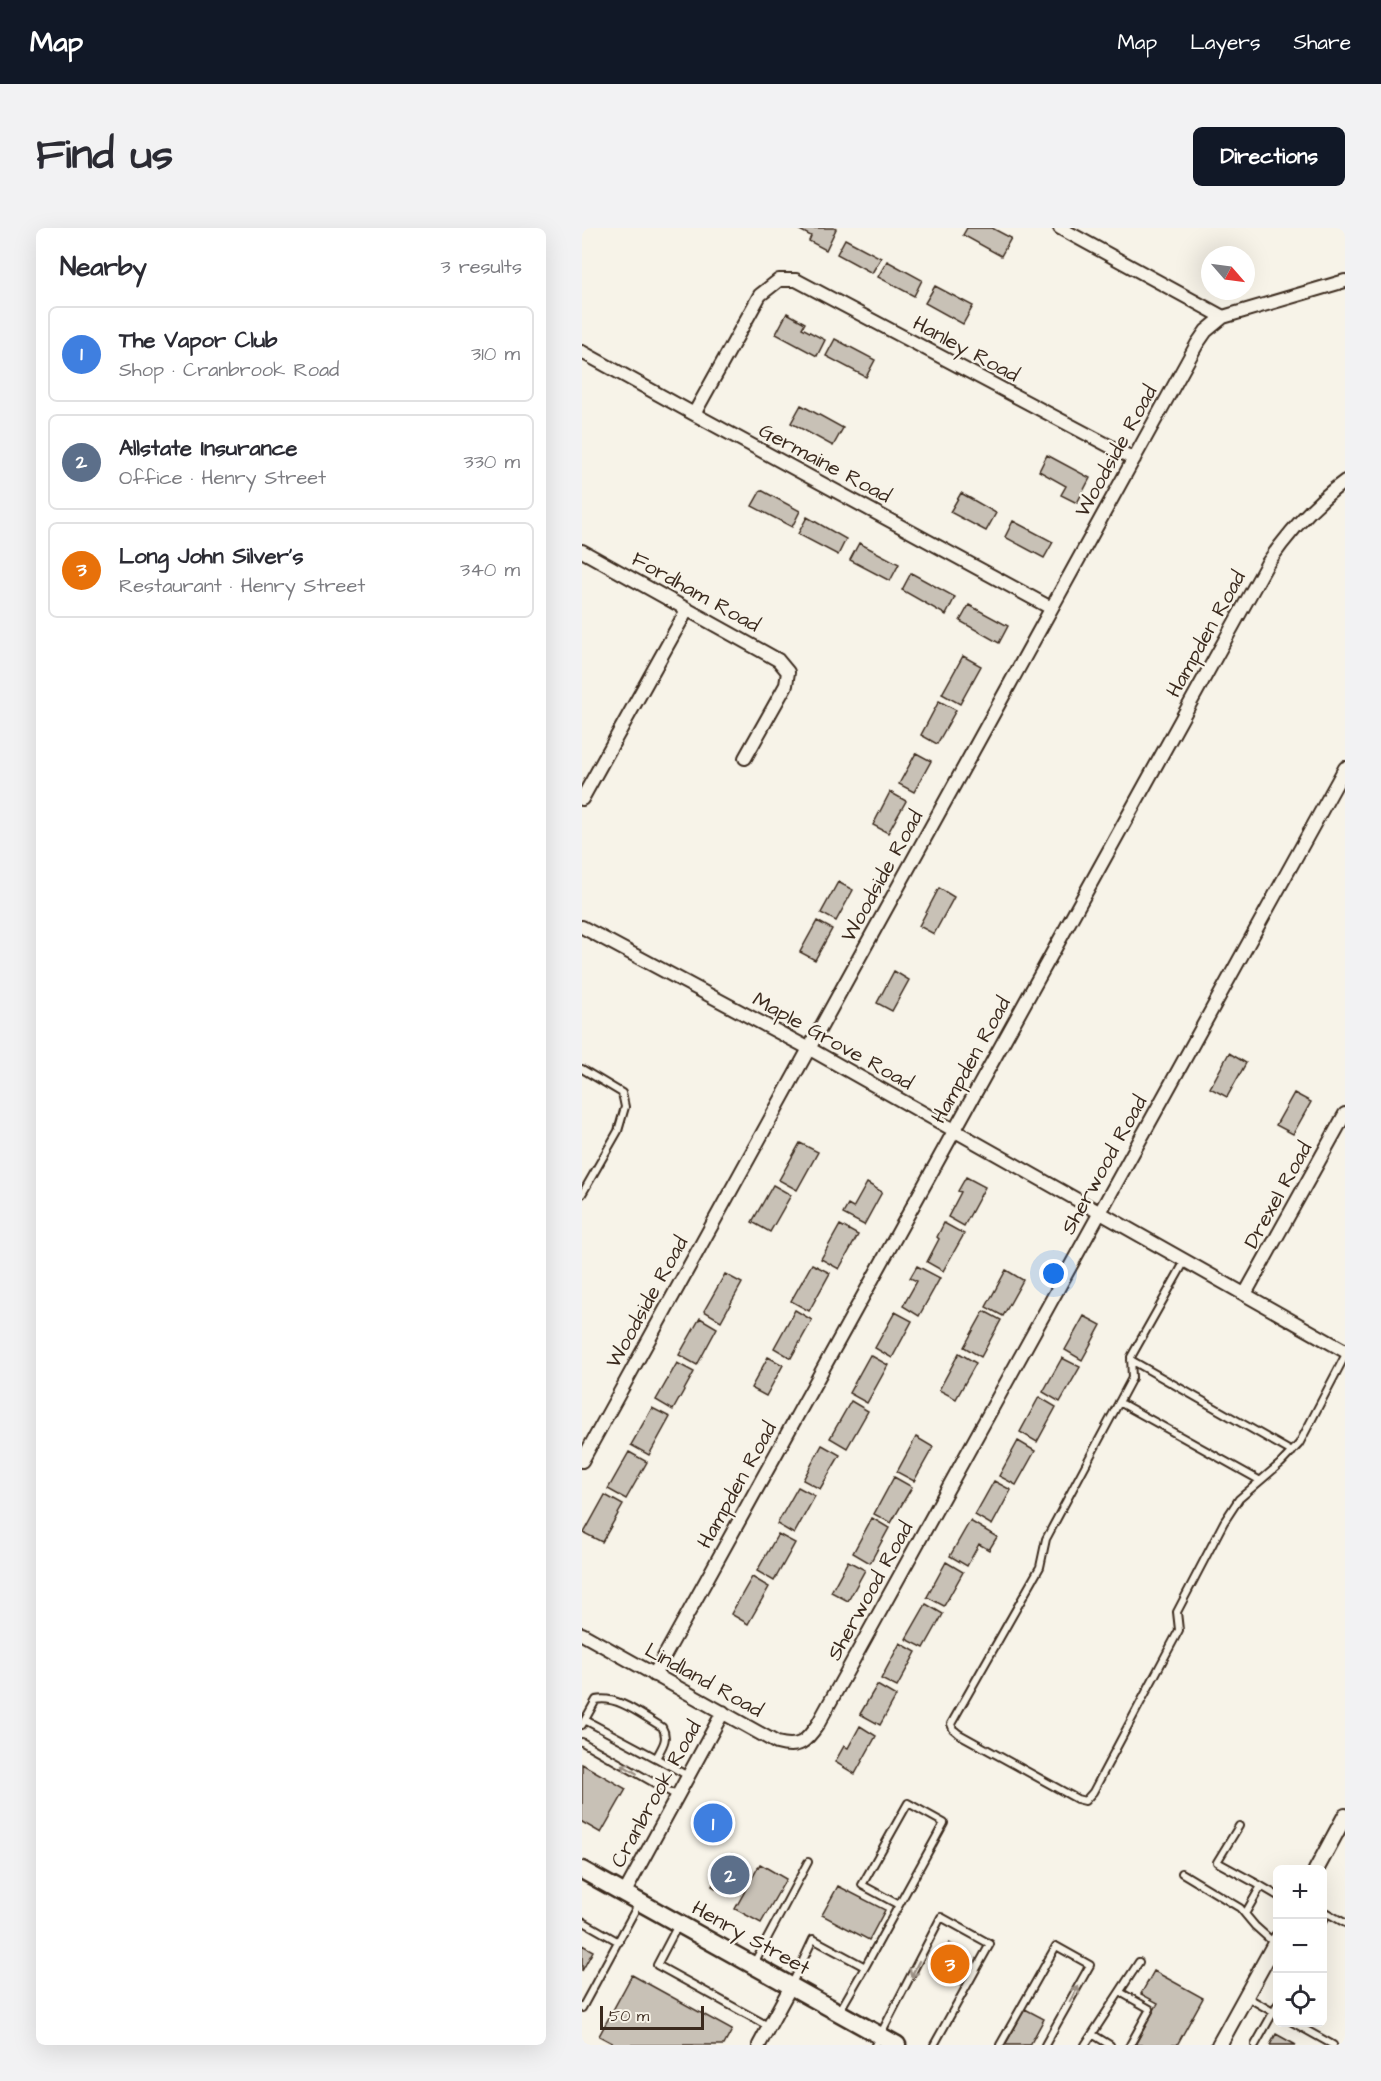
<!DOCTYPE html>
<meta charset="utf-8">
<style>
body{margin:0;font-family:"Architects Daughter",sans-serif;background:#f2f2f3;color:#2b2b33}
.controls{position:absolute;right:18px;bottom:18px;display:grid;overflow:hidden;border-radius:9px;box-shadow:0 6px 24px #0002}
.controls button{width:54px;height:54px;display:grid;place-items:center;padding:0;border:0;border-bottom:2px solid #e1e1e2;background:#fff;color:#2b2b33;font:30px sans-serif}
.compass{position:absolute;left:619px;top:18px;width:54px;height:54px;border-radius:50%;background:#fff;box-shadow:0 6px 24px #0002;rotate:118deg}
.scale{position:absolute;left:18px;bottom:15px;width:104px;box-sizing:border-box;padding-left:6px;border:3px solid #3b2a1e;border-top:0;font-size:16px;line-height:21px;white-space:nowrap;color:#3b2a1e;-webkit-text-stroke:4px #f7f3e8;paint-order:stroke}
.you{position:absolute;left:472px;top:1046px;width:21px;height:21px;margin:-15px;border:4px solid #fff;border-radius:50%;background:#1a73e8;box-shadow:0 0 0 9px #1a73e833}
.badge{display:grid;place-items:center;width:39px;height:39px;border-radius:50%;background:#111827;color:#fff;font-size:20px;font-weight:700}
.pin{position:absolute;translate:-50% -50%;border:3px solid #fff;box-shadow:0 2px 6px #0006}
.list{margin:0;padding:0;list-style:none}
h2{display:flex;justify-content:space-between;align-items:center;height:78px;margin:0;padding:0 24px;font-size:26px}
h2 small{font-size:20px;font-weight:400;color:#7c7c81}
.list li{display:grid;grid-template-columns:39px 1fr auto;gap:18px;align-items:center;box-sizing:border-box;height:96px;margin:0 12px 12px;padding:0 12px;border:2px solid #e1e1e2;border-radius:9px}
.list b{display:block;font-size:22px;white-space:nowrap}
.list p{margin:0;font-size:20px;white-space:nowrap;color:#7c7c81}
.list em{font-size:20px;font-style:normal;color:#7c7c81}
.icon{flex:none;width:33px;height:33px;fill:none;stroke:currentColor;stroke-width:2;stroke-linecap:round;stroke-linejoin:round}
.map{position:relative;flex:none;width:763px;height:1817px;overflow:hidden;border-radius:9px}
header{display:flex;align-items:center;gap:36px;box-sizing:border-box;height:84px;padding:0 30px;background:#111827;color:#fff}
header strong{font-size:28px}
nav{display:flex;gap:33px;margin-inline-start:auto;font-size:21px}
.intro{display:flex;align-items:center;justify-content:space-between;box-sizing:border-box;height:144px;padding:0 36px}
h1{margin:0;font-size:42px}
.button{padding:15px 27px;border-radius:9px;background:#111827;color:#fff;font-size:21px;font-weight:700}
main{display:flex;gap:36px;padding:0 36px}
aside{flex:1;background:#fff;border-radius:9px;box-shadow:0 6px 24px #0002}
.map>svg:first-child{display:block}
.building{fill:#c8c1b6;stroke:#3b2a1e;stroke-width:1.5}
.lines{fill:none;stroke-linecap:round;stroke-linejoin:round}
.service-casing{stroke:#3b2a1e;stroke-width:10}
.minor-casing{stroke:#3b2a1e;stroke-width:16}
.tertiary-casing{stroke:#3b2a1e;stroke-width:18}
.secondary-casing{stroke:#3b2a1e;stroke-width:21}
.service{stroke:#f7f3e8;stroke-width:6}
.minor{stroke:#f7f3e8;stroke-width:12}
.tertiary{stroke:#f7f3e8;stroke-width:14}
.secondary{stroke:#f7f3e8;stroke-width:16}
.oneway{stroke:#998e83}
.labels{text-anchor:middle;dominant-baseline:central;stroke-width:5;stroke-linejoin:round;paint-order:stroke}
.street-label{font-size:21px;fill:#3b2a1e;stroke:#f7f3e8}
</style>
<header>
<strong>Map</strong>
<nav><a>Map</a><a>Layers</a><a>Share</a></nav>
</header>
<div class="intro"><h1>Find us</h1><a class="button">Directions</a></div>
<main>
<aside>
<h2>Nearby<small>3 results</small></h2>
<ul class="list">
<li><span class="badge" style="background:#3f7fe0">1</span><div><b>The Vapor Club</b><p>Shop · Cranbrook Road</p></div><em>310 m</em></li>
<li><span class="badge" style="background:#5c6f8a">2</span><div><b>Allstate Insurance</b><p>Office · Henry Street</p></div><em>330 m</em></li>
<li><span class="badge" style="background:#e8710a">3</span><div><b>Long John Silver's</b><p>Restaurant · Henry Street</p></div><em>340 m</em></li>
</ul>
</aside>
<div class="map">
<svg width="763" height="1817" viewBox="0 0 763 1817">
<rect width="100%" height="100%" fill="#f7f3e8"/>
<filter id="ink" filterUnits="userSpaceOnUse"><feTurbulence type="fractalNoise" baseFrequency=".0167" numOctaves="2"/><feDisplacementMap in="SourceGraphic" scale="12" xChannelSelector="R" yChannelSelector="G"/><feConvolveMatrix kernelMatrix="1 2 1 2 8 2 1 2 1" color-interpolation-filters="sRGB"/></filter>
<g filter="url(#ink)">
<path class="building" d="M214 0H252L254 1 244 22 227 13 229 8Z
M385 0H410L429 10 419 28 381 7Z
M263 11 299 30 290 45 255 26Z
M305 33 340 52 332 68 296 49Z
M353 58 391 78 381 96 343 75Z
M205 85 223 95 220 100 243 112 235 128 194 106Z
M253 111 293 132 284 149 244 128Z
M219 177 261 200 251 218 209 195Z
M465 227 508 250 495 275 479 267 484 258 457 243Z
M179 262 218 283 210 299 170 278Z
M379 265 414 285 404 303 368 284Z
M225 289 264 311 256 327 216 306Z
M431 293 471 314 462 330 423 309Z
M277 315 317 336 308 353 268 332Z
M329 345 373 369 364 387 320 362Z
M387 377 426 398 417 415 378 393Z
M381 428 399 438 378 476 360 466Z
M357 473 374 482 355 516 339 507Z
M334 525 349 533 332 564 317 556Z
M308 564 324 573 306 605 291 597Z
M256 654 271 662 254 693 239 685Z
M357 660 372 669 352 706 337 698Z
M235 693 250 701 233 732 218 724Z
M312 743 327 752 310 783 295 775Z
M647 825 664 835 645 869 628 860Z
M712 865 729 874 711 906 694 897Z
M218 915 236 924 215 962 197 952Z
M384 949 403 959 382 998 366 989 379 964 376 963Z
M285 955 300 964 282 997 261 986 266 977 271 980Z
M191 957 209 967 188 1004 170 994Z
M362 995 382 1006 361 1043 345 1034 357 1011 355 1009Z
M258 997 276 1007 257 1041 239 1031Z
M230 1036 248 1045 227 1083 209 1073Z
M335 1038 358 1050 337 1088 321 1078 335 1053 328 1050Z
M424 1042 441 1052 421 1088 404 1079Z
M143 1046 160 1055 139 1093 122 1083Z
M213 1082 230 1092 209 1130 192 1120Z
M402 1083 419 1092 399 1129 382 1119Z
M313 1084 330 1093 310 1130 293 1120Z
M502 1088 519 1097 500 1132 483 1122Z
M118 1090 135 1100 115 1137 97 1127Z
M377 1125 394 1135 374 1171 357 1162Z
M288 1127 306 1137 285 1175 267 1165Z
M186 1129 201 1137 184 1168 169 1160Z
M480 1130 498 1139 478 1174 461 1164Z
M95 1135 112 1144 91 1182 74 1172Z
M457 1169 474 1179 455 1214 438 1204Z
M269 1173 286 1183 265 1220 248 1210Z
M70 1180 88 1189 67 1227 49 1217Z
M334 1209 351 1219 332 1253 315 1244Z
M436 1213 453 1223 434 1257 417 1248Z
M240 1217 258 1227 238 1261 221 1252Z
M47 1224 65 1234 44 1271 26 1261Z
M312 1249 330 1259 309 1295 292 1286Z
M412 1253 429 1262 410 1297 393 1287Z
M216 1259 233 1268 212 1306 195 1296Z
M23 1267 41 1277 20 1314 2 1305Z
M290 1290 307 1300 288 1335 271 1325Z
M388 1293 415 1309 407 1322 397 1316 385 1338 368 1328Z
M196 1306 213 1315 192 1353 175 1343Z
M266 1333 283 1342 266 1373 249 1364Z
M364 1334 381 1344 362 1378 345 1369Z
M170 1349 187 1359 166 1396 149 1386Z
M344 1376 361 1386 342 1420 324 1411Z
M318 1415 334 1424 315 1459 299 1451Z
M295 1457 314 1468 298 1497 278 1486Z
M278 1498 294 1508 273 1546 253 1534 262 1518 266 1520Z
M0 1536 44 1561 19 1605 0 1594Z
M131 1578 146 1587 147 1605 131 1611 118 1603 115 1588Z
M149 1626 165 1635 147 1668 130 1658Z
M178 1636 204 1651 179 1695 153 1681Z
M256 1658 303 1682 287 1712 240 1687Z
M367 1715 386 1726 368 1757 350 1746Z
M0 1717 11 1723 0 1743Z
M572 1743 621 1770 595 1817H553L576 1775 559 1766Z
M50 1747 150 1802 142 1817H34L17 1808Z
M443 1781 462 1791 448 1817H423Z
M694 1806 714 1817H688Z"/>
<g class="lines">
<g class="service-casing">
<path id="service" d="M0 841 40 865 43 879 36 903 0 966
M603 1033 549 1129 550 1150 464 1311 458 1339 369 1496 371 1501 377 1506 495 1571 503 1573 511 1564 597 1402 595 1384 642 1294 657 1271 699 1235 717 1216 763 1128
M549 1132 710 1224
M537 1174 677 1252
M3 1492 74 1530
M0 1497 14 1472C36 1467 62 1489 80 1499 87 1511 80 1519 74 1530L106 1548
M0 1514 95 1568
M657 1598 635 1634 679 1658
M600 1645 658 1680 673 1698 692 1715
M740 1683 745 1685 740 1694
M745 1685 763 1695
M663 1686 679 1658 696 1668
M0 1693 37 1714
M96 1697 75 1737 186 1798
M171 1737 226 1634
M283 1739 362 1595 326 1575 280 1657 317 1677
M209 1758 231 1711 283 1739 257 1784
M538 1764 568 1781 548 1817
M665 1769 696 1787
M0 1780 57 1675
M710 1794 751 1817
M510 1806 528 1817
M293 1817 359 1689 408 1716 352 1817
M418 1817 474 1718 508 1737 463 1817
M503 1817 557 1734
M673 1817 696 1776"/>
</g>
<g class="minor-casing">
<path id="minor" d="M478 0 641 89
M0 124 112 186 469 380
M112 186 178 67 197 52H214L552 231
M0 323 196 432 206 444 204 457 163 530
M0 571 105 382
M0 699 228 821 763 1123
M663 1066 763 886
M0 1233 615 116 624 103 641 89 763 53
M0 1406 195 1515C217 1521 224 1514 236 1496L763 540
M72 1447 685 336C707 304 731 276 763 253
M42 1666 141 1484
M177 1817 209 1758"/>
</g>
<g class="tertiary-casing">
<path id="tertiary" d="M734 1642 763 1588
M637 1817 696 1710"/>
</g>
<g class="secondary-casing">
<path id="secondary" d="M0 1642 315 1817"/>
</g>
<use href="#service" class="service"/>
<use href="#minor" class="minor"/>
<use href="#tertiary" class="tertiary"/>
<use href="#secondary" class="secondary"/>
</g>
<defs><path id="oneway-shaft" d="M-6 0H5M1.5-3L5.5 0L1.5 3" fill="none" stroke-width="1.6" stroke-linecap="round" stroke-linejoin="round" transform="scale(1.5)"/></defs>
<g class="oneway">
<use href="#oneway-shaft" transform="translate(47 1541) rotate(-150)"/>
<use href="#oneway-shaft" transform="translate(333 1741) rotate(117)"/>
<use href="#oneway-shaft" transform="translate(492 1766) rotate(-61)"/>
</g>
</g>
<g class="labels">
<g class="street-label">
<text transform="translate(384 121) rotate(28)">Hanley Road</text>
<text transform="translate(534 223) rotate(-61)">Woodside Road</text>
<text transform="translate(243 235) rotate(28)">Germaine Road</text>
<text transform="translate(114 364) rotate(29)">Fordham Road</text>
<text transform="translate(624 406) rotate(-61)">Hampden Road</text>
<text transform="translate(300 648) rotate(-61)">Woodside Road</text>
<text transform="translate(251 813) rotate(29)">Maple Grove Road</text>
<text transform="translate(389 832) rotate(-61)">Hampden Road</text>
<text transform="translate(522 937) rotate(-61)">Sherwood Road</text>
<text transform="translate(696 967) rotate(-61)">Drexel Road</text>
<text transform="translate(65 1074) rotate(-61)">Woodside Road</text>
<text transform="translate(155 1257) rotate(-61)">Hampden Road</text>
<text transform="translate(288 1363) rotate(-61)">Sherwood Road</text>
<text transform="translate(122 1452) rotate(29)">Lindland Road</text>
<text transform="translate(74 1566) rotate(-61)">Cranbrook Road</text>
<text transform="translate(169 1710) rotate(29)">Henry Street</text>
</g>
</g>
</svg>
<div class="controls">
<button>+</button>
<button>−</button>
<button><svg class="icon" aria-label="locate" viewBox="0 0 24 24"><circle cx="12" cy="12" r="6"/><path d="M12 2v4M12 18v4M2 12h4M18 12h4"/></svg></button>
</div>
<svg class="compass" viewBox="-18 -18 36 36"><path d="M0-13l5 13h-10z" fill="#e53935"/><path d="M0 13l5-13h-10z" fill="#7c7c81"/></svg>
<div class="scale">50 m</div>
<div class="you"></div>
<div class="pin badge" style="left:131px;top:1595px;background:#3f7fe0">1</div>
<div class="pin badge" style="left:148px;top:1647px;background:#5c6f8a">2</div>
<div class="pin badge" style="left:368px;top:1736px;background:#e8710a">3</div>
</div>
</main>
